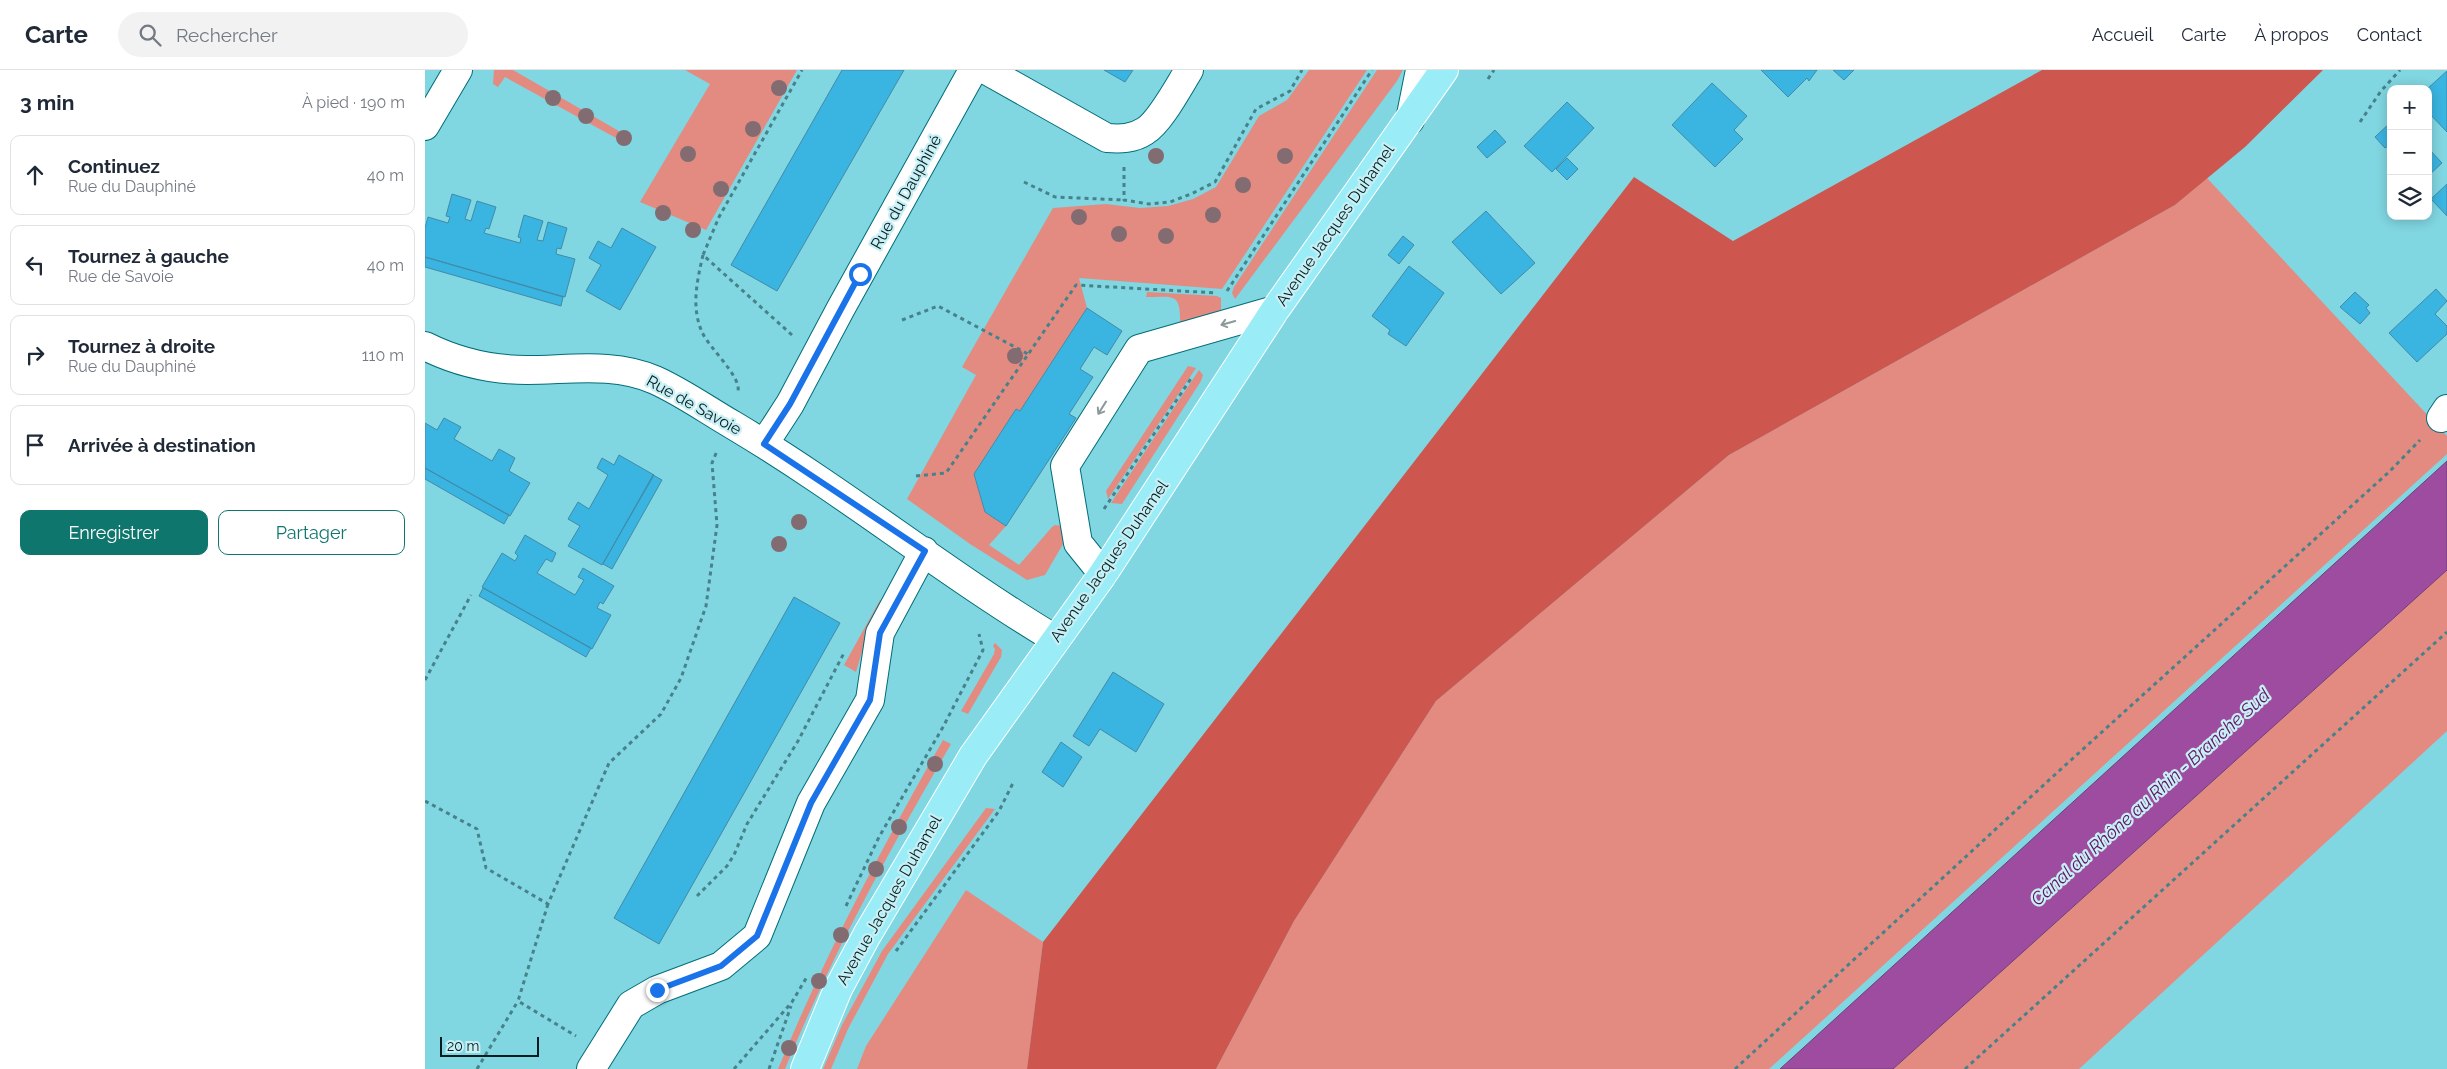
<!DOCTYPE html>
<html lang="fr">
<meta charset="utf-8">
<style>
body{margin:0;font-family:Raleway,sans-serif;background:#f2f2f3;color:#1f2937}
.controls{position:absolute;right:15px;top:15px;display:grid;overflow:hidden;border-radius:10px;box-shadow:0 2px 12px #0003}
.controls button{width:45px;height:45px;display:grid;place-items:center;padding:0;border:0;border-bottom:1px solid #e0e1e3;background:#fff;color:#1f2937;font:25px sans-serif}
.scale{position:absolute;left:15px;bottom:12px;width:99px;box-sizing:border-box;padding-left:5px;border:2px solid #021c20;border-top:0;font-size:14px;line-height:18px;white-space:nowrap;color:#021c20;-webkit-text-stroke:4px #c7eff4;paint-order:stroke}
.stop{position:absolute;width:15px;height:15px;margin:-11px;border:4px solid #1a73e8;border-radius:50%;background:#fff}
.stop.end{background:#1a73e8;border-color:#fff;box-shadow:0 1px 5px #0008}
.list{margin:0;padding:0;list-style:none}
h2{display:flex;justify-content:space-between;align-items:center;height:65px;margin:0;padding:0 20px;font-size:21px}
h2 small{font-size:16px;font-weight:400;color:#747a83}
.list li{display:grid;grid-template-columns:32px 1fr auto;gap:15px;align-items:center;box-sizing:border-box;height:80px;margin:0 10px 10px;padding:0 10px;border:1px solid #e0e1e3;border-radius:10px}
.list b{display:block;font-size:19px;white-space:nowrap}
.list p{margin:0;font-size:16px;white-space:nowrap;color:#747a83}
.list em{font-size:16px;font-style:normal;color:#747a83}
.actions{display:flex;gap:10px;padding:15px 20px}
.actions a{flex:1;padding:11px 0;border:1px solid #0f766e;border-radius:10px;text-align:center;font-size:18px;color:#0f766e}
.actions .main{background:#0f766e;color:#fff}
.icon{flex:none;width:28px;height:28px;fill:none;stroke:currentColor;stroke-width:2;stroke-linecap:round;stroke-linejoin:round}
.map{position:relative;flex:none;width:2022px;height:999px;overflow:hidden}
header{display:flex;align-items:center;gap:30px;box-sizing:border-box;height:70px;padding:0 25px;background:#fff;border-bottom:1px solid #e0e1e3}
header strong{font-size:24px}
nav{display:flex;gap:28px;margin-inline-start:auto;font-size:18px}
.search{width:350px;height:45px;background:#f2f2f3;display:flex;align-items:center;gap:12px;box-sizing:border-box;padding:0 18px;border-radius:28px;color:#747a83;font-size:19px}
main{display:flex}
aside{flex:1;background:#fff}
.map>svg:first-child{display:block}
.green{fill:#e48b81}
.forest{fill:#cd574e}
.water{fill:#9e4c9f;stroke:#6f3e79}
.building{fill:#3ab4e0;stroke:#428ba8}
.lines{fill:none;stroke-linecap:round;stroke-linejoin:round}
.minor-casing{stroke:#006d78;stroke-width:30}
.major-casing{stroke:#fff;stroke-width:30}
.path{stroke:#47828a;stroke-width:3;stroke-dasharray:4 4;stroke-linecap:butt}
.minor{stroke:#fff;stroke-width:28}
.major{stroke:#9aedf7;stroke-width:28}
.tree{fill:#826c71}
.oneway{stroke:#8d999b}
.route{stroke:#1a73e8;stroke-width:6}
.labels{text-anchor:middle;dominant-baseline:central;stroke-width:4.5;stroke-linejoin:round;paint-order:stroke}
.street-label{font-size:16px;fill:#021c20;stroke:#c7eff4}
.water-label{font-size:18px;font-style:italic;fill:#601162;stroke:#c7eff4}
</style>
<header>
<strong>Carte</strong>
<div class="search"><svg class="icon" aria-label="search" viewBox="0 0 24 24"><circle cx="10" cy="10" r="6"/><path d="M15 15l6 6"/></svg>Rechercher</div>
<nav><a>Accueil</a><a>Carte</a><a>À propos</a><a>Contact</a></nav>
</header>
<main>
<aside>
<h2>3 min<small>À pied · 190 m</small></h2>
<ul class="list">
<li><svg class="icon" aria-label="ahead" viewBox="0 0 24 24"><path d="M12 20V5M6 11l6-6 6 6"/></svg><div><b>Continuez</b><p>Rue du Dauphiné</p></div><em>40 m</em></li>
<li><svg class="icon" aria-label="left" viewBox="0 0 24 24"><path d="M17 20v-9H6M10 6l-5 5 5 5"/></svg><div><b>Tournez à gauche</b><p>Rue de Savoie</p></div><em>40 m</em></li>
<li><svg class="icon" aria-label="right" viewBox="0 0 24 24"><path d="M7 20v-9h11M14 6l5 5-5 5"/></svg><div><b>Tournez à droite</b><p>Rue du Dauphiné</p></div><em>110 m</em></li>
<li><svg class="icon" aria-label="arrive" viewBox="0 0 24 24"><path d="M6 21V4h12l-3 4 3 4H6"/></svg><div><b>Arrivée à destination</b></div></li>
</ul>
<div class="actions"><a class="main">Enregistrer</a><a>Partager</a></div>
</aside>
<div class="map">
<svg width="2022" height="999" viewBox="0 0 2022 999">
<rect width="100%" height="100%" fill="#80d6e1"/>
<path class="green" d="M69 0H88L206 68 202 74 80 7 73 17 68 14Z
M260 0H372L281 160 215 132 285 14Z
M884 0H942L797 219 654 208 662 238 595 341 591 339 549 404 560 442 581 456 564 475 594 495 627 457 630 455 637 456 638 474 620 505 602 510 545 474 482 429 551 305 537 297 628 138 681 134 715 138 743 136 768 129 791 117 834 46 862 30Z
M952 0H978L972 11 810 229 807 223 809 217Z
M1782 108 2022 366V384L1344 999H791L869 851 1011 631 1304 385 1750 135Z
M722 222 792 226 796 228V240L755 253C756 222 748 227 721 227Z
M763 296 771 298 683 429 681 421Z
M774 300 778 305 776 311 697 434 686 433Z
M2022 500V661L1654 999H1468Z
M455 530 458 531 442 565 431 602 419 595Z
M570 573 577 580 576 587 543 644 536 641 569 584 570 579 568 576Z
M518 670 526 674C465 779 406 886 360 999H353C400 885 457 777 518 670Z
M561 738 570 739 463 884 423 959 406 999H398L417 955 457 881Z
M541 820 618 872 602 999H432L441 976Z"/>
<path class="forest" d="M1617 0H1898L1820 77 1750 135 1304 385 1011 631 869 851 791 999H602L618 872 1209 107 1308 171Z"/>
<path class="water" d="M2022 391V500L1468 999H1355Z"/>
<path class="building" d="M417 0H479L352 221 306 195Z
M679 0H708L700 12Z
M1336 0H1392L1384 11 1382 8 1363 27Z
M1408 0H1429L1419 10Z
M2022 1V62L2003 42 2002 19Z
M1287 13 1322 46 1309 60 1318 69 1290 97 1247 55Z
M1142 32 1169 58 1127 102 1099 76Z
M1966 52V74L1960 78 1950 67Z
M1070 60 1081 72 1062 88 1052 77Z
M2003 78 2017 93 2003 106Z
M1142 88 1153 99 1142 110 1131 99Z
M2022 114V146L2006 129Z
M27 124 46 130 40 149 46 151 52 131 71 137 64 159 61 158 59 163 95 173 96 168 93 167 99 145 118 151 112 170 118 171 123 152 142 158 136 179 132 178 131 184 150 189 140 227 0 187V158L3 147 23 153 25 147 21 146Z
M1061 141 1110 193 1076 224 1027 172Z
M197 158 231 177 195 240 161 221 176 195 164 188 173 171 186 178Z
M978 166 989 175 974 194 963 185Z
M0 187 138 227 136 236 0 197Z
M984 196 1019 223 981 276 963 264 965 260 947 246Z
M2011 219 2022 231 2010 244 2022 256V264L1992 292 1964 263Z
M1930 222 1944 235 1941 238 1945 243 1935 254 1915 237Z
M662 238 697 261 682 285 669 277 655 299 668 307 644 344 651 348 581 456 560 442 549 404 591 339 595 341Z
M19 348 36 357 29 369 67 391 74 379 90 388 84 401 105 413 85 446 0 398V353L12 360Z
M194 385 229 405 177 495 143 476 155 456 143 449 153 432 164 439 183 405 172 398 177 388 189 395Z
M0 398 84 445 79 454 0 409Z
M228 405 237 410 187 499 178 494Z
M100 465 131 483 127 492 121 489 112 503 150 525 159 510 153 507 158 498 189 516 178 534 175 532 172 538 186 545 167 579 57 517 77 483 90 491 93 486 90 483Z
M58 518 166 578 161 587 54 526Z
M369 527 415 553 234 874 189 848Z
M688 602 739 634 711 682 675 659 664 676 648 666Z
M636 672 657 687 638 717 617 702Z"/>
<g class="lines">
<g class="minor-casing">
<path id="minor" d="M561 0 682 68C695 69 708 69 720 61 735 52 754 16 764 0
M985 50 995 0
M0 56 33 0
M0 276C32 292 67 300 102 300 145 300 189 292 230 310 257 322 282 340 308 355 419 421 520 503 630 569
M2016 348 2022 339
M339 374 365 334 416 238 548 0
M678 504 653 473 640 396 714 279 850 240
M166 999 206 935 232 920 296 896 332 866 386 733 445 630 455 563 499 481"/>
</g>
<g class="major-casing">
<path id="major" d="M380 999 413 919 442 865 548 686 678 504 850 240 1019 0"/>
</g>
<path class="path" d="M1063 9 1069 0
M1935 52 1956 21 1975 0
M699 97V130L724 134 745 132 766 124 790 112 831 39 865 21 877 0
M599 112 630 127 699 130
M278 185C272 211 266 237 277 262 284 278 316 306 313 321
M802 221 947 0
M477 250 513 236 603 284
M367 265 278 185 294 147 377 0
M491 406 521 403 651 215 792 223
M679 439 767 307
M0 610 46 525
M0 731 52 759 61 798 123 834 184 693 236 644 256 608 281 536 292 455 287 393 292 381
M272 826 302 796 309 785 322 754 373 671 419 583
M123 834 93 931 151 966
M421 836 454 767 518 657 558 580 554 564
M471 881 574 741 589 711
M52 999 93 931
M309 999 367 932 383 905
M344 999 366 936
M1310 999 1635 700 1964 402 1995 370
M1540 999 2022 562"/>
<use href="#minor" class="minor"/>
<use href="#major" class="major"/>
</g>
<g class="tree">
<circle cx="354" cy="18" r="8"/>
<circle cx="128" cy="28" r="8"/>
<circle cx="161" cy="46" r="8"/>
<circle cx="328" cy="59" r="8"/>
<circle cx="199" cy="68" r="8"/>
<circle cx="263" cy="84" r="8"/>
<circle cx="731" cy="86" r="8"/>
<circle cx="860" cy="86" r="8"/>
<circle cx="818" cy="115" r="8"/>
<circle cx="296" cy="119" r="8"/>
<circle cx="238" cy="143" r="8"/>
<circle cx="788" cy="145" r="8"/>
<circle cx="654" cy="147" r="8"/>
<circle cx="268" cy="160" r="8"/>
<circle cx="694" cy="164" r="8"/>
<circle cx="741" cy="166" r="8"/>
<circle cx="590" cy="286" r="8"/>
<circle cx="374" cy="452" r="8"/>
<circle cx="354" cy="474" r="8"/>
<circle cx="510" cy="694" r="8"/>
<circle cx="474" cy="757" r="8"/>
<circle cx="451" cy="799" r="8"/>
<circle cx="416" cy="865" r="8"/>
<circle cx="394" cy="911" r="8"/>
<circle cx="364" cy="978" r="8"/>
</g>
<defs><path id="oneway-shaft" d="M-6 0H5M1.5-3L5.5 0L1.5 3" fill="none" stroke-width="1.6" stroke-linecap="round" stroke-linejoin="round" transform="scale(1.25)"/></defs>
<g class="oneway">
<use href="#oneway-shaft" transform="translate(803 253) rotate(164)"/>
<use href="#oneway-shaft" transform="translate(677 338) rotate(122)"/>
</g>
<g class="lines">
<path class="route" d="M232 920 296 896 332 866 386 733 445 630 455 563 500 481 339 374 365 334 435 204"/>
</g>
<g class="labels">
<g class="street-label">
<text transform="translate(481 122) rotate(-61)">Rue du Dauphiné</text>
<text transform="translate(910 155) rotate(-55)">Avenue Jacques Duhamel</text>
<text transform="translate(269 335) rotate(29)">Rue de Savoie</text>
<text transform="translate(684 491) rotate(-55)">Avenue Jacques Duhamel</text>
<text transform="translate(464 830) rotate(-60)">Avenue Jacques Duhamel</text>
</g>
<g class="water-label">
<text transform="translate(1725 727) rotate(-42)">Canal du Rhône au Rhin - Branche Sud</text>
</g>
</g>
</svg>
<div class="controls">
<button>+</button>
<button>−</button>
<button><svg class="icon" aria-label="layers" viewBox="0 0 24 24"><path d="M12 4l9 5-9 5-9-5zM3 14l9 5 9-5"/></svg></button>
</div>
<div class="scale">20 m</div>
<div class="stop" style="left:435px;top:204px"></div>
<div class="stop end" style="left:232px;top:920px"></div>
</div>
</main>
